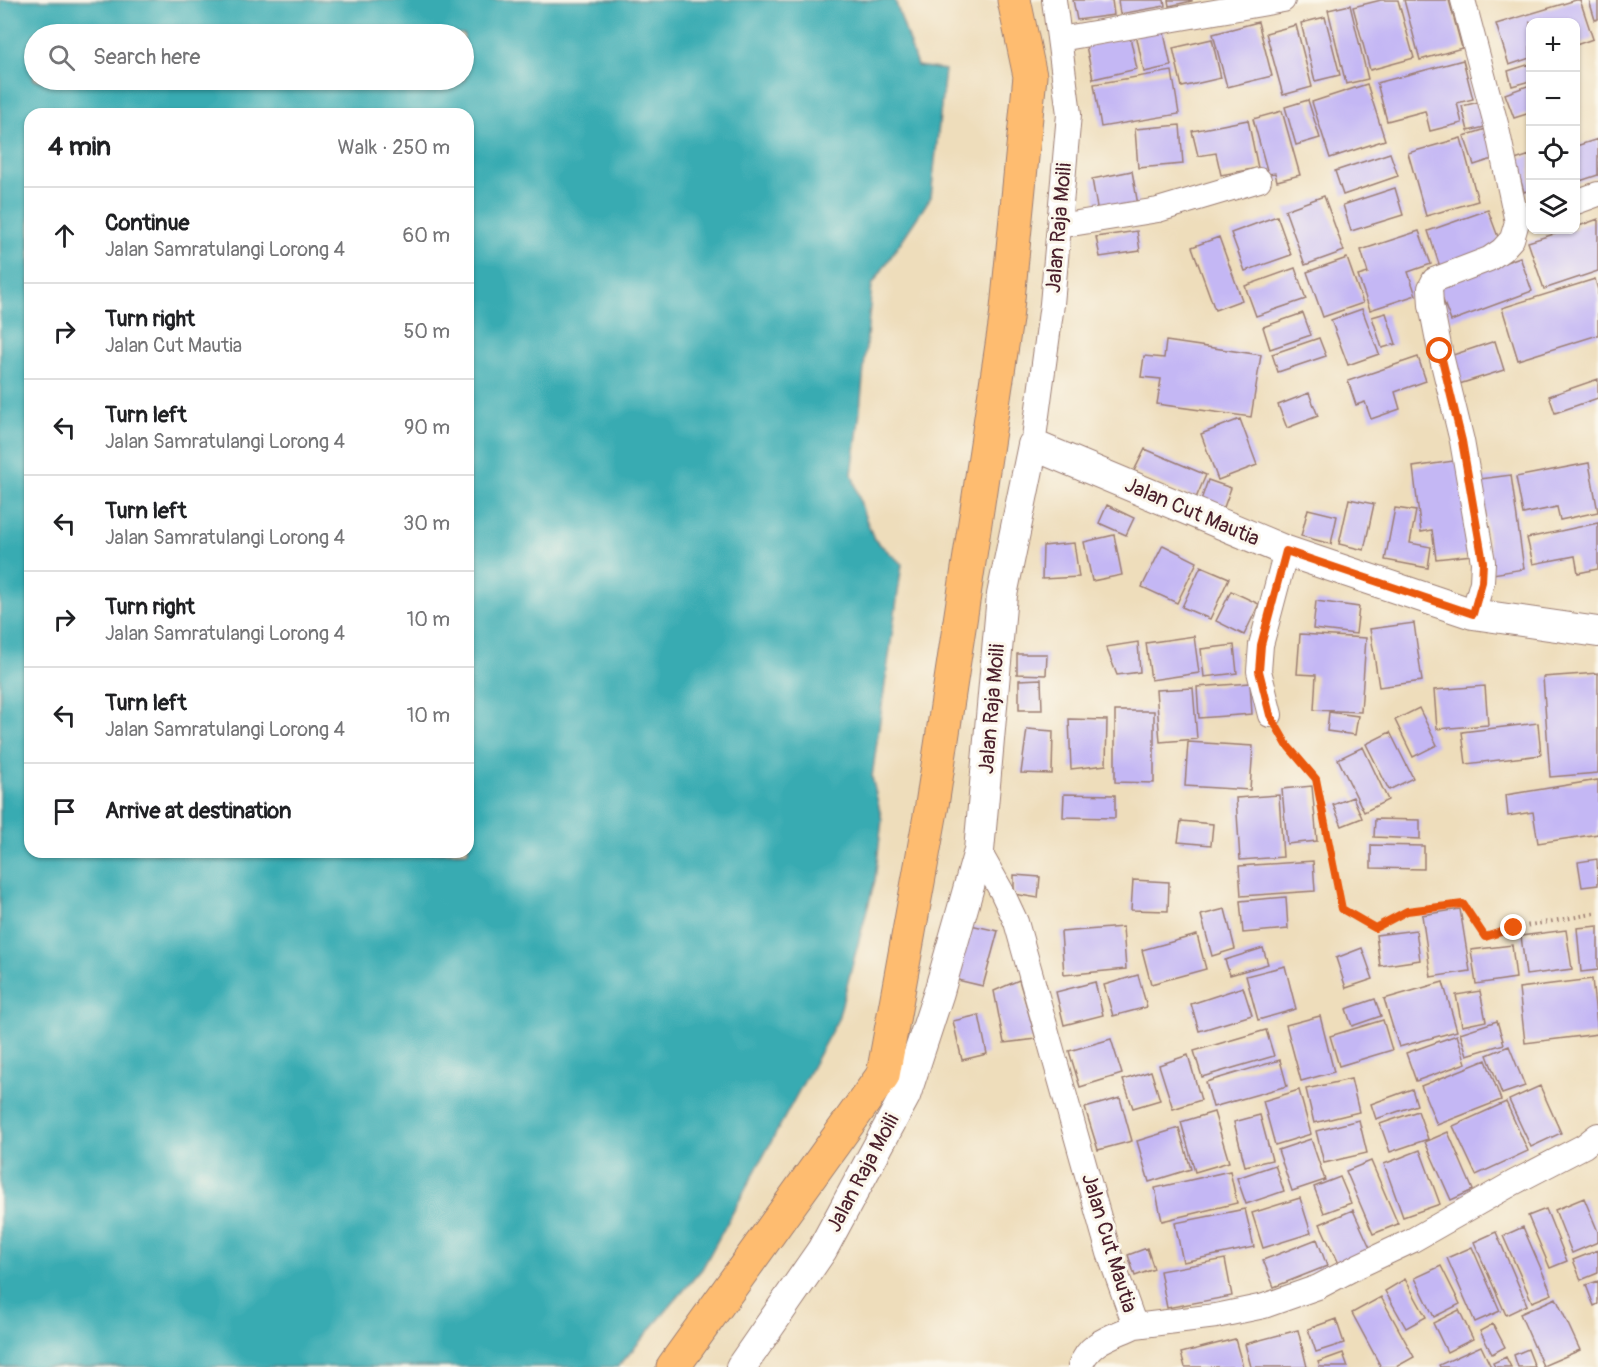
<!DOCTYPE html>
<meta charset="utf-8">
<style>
body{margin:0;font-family:Pangolin,sans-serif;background:#f6f6f6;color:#202124}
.controls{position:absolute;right:18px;top:18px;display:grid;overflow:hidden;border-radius:12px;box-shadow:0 2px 4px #0004}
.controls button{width:54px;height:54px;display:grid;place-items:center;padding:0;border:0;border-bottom:2px solid #e0e0e0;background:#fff;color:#202124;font:30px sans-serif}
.stop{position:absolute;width:18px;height:18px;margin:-14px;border:4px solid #ea580c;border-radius:50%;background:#fff}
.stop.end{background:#ea580c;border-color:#fff;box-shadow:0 2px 6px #0008}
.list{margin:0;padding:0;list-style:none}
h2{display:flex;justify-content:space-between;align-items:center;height:78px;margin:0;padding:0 24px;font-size:26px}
h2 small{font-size:20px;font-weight:400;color:#757577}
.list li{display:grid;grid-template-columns:39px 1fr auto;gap:18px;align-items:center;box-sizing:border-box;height:96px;padding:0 24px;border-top:2px solid #e0e0e0}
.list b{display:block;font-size:22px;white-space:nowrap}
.list p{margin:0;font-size:20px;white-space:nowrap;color:#757577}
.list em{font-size:20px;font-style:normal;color:#757577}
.icon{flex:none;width:33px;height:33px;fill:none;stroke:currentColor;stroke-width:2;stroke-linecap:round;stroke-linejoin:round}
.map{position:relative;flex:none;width:1598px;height:1367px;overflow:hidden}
.search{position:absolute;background:#fff;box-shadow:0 2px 4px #0004;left:24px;top:24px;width:450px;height:66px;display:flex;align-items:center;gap:15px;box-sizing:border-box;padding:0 21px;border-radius:33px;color:#757577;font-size:22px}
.panel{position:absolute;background:#fff;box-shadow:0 2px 4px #0004;left:24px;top:108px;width:450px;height:750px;border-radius:18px}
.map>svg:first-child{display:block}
.water{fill:#39abb2;stroke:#42656e;stroke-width:1.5;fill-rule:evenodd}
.building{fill:#c4b7f4}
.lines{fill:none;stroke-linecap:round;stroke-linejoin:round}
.minor-casing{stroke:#9c7e73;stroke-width:26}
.tertiary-casing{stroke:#9c7e73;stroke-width:32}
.primary-casing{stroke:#9c7e73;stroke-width:35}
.path{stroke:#9c7e73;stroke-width:4;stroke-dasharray:1.5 4.5;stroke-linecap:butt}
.minor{stroke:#fff;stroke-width:24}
.tertiary{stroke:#fff;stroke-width:30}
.primary{stroke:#febc70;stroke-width:33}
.route{stroke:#ea580c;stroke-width:8}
.labels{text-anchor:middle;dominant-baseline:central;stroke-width:6;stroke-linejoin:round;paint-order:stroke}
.street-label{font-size:21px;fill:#4a1f2b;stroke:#fbf7ec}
</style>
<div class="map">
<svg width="1598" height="1367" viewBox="0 0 1598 1367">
<rect width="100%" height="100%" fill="#fbf7ec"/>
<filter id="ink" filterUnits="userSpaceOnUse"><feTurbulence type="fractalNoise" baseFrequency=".0167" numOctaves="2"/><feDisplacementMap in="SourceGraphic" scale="12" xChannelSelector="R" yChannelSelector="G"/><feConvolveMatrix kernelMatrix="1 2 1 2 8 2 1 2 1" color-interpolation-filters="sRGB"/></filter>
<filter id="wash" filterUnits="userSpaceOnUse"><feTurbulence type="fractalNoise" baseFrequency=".008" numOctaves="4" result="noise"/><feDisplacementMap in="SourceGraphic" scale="24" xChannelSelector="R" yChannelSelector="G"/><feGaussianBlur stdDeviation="1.35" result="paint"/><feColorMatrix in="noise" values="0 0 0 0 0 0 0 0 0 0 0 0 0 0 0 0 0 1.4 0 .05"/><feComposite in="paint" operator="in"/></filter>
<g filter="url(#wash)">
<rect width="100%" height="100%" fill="#edb"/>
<path class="water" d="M0 0H895L917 66 945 70 931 197 872 285 859 420 852 474 864 514 874 539 902 564 872 777 882 820 875 880 838 1019 702 1269 618 1367H0ZM34 34H464V80H34ZM30 114H468V852H30Z"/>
<g id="blocks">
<path class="building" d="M1073 0H1112L1114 15 1077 20Z
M1118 0H1164L1165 6 1120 14Z
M1168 0H1192V1L1169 6Z
M1381 0H1398L1414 58 1370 70 1353 7Z
M1404 0H1449L1462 48 1420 60Z
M1576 0H1580L1593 39 1576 45V22H1530V58L1509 65 1496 24Z
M1589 0H1598V19L1595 20Z
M1350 5 1368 79 1346 84 1328 10Z
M1325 17 1340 75 1315 81 1301 23Z
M1258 22 1272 76 1227 87 1213 34Z
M1296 25 1312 87 1283 95 1266 33Z
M1163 28 1171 66 1144 72 1136 34Z
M1130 37 1137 69 1093 79 1086 46Z
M1212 39 1221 78 1182 87 1173 48Z
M1463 60 1473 99 1457 103 1462 123 1430 131 1425 111 1387 121 1377 83Z
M1530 64V81L1512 86 1508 71Z
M1172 71 1179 114 1101 127 1094 84Z
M1367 84 1385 140 1330 158 1312 102Z
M1530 85V113L1514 118 1505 94Z
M1308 100 1320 138 1296 145 1285 107Z
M1479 102 1485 127 1468 131 1462 106Z
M1282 111 1300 175 1277 181 1275 173 1268 174 1253 119Z
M1248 120 1258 168 1221 175 1216 153 1198 156 1192 131Z
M1180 125 1183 164 1138 168 1135 129Z
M1486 129 1496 158 1474 165 1464 136Z
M1461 138 1478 201 1426 216 1408 153Z
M1598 139V175L1577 182 1576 146Z
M1390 153 1398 176 1343 195 1335 171Z
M1530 155V190L1524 192 1515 160Z
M1132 171 1138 205 1098 213 1092 179Z
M1395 188 1403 215 1351 231 1343 205Z
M1324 196 1344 251 1305 265 1285 210Z
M1488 210 1501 245 1440 267 1428 231Z
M1277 216 1291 255 1245 271 1231 233Z
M1598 219V271L1544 289 1528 242 1567 230H1576V227Z
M1137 231 1140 251 1100 257 1096 237Z
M1419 231 1431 264 1408 272 1416 295 1370 310 1358 276 1368 273 1361 250Z
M1219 237 1242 300 1215 310 1192 247Z
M1520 257 1532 291 1451 321 1438 287Z
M1347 258 1363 303 1323 317 1307 272Z
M1295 268 1306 299 1256 316 1245 286Z
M1595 279 1598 290V335L1518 360 1502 308Z
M1362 309 1379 354 1348 365 1331 320Z
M1303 313 1311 335 1270 349 1263 327Z
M1386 313 1396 344 1382 348 1372 317Z
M1319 338 1326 356 1278 372 1272 354Z
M1166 341 1261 355 1251 417 1157 404 1161 379 1141 377 1144 356 1164 358Z
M1495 341 1504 370 1456 385 1447 357Z
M1418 357 1426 381 1395 392 1400 409 1371 419 1365 402 1356 405 1348 381Z
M1598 379V398L1555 413 1549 396Z
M1309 393 1318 416 1287 428 1278 405Z
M1240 419 1257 465 1218 480 1201 434Z
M1145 449 1206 475 1196 498 1134 471Z
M1460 460 1472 555 1436 559 1432 530 1421 532 1413 467Z
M1589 463 1598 512 1560 520 1557 507 1523 514 1516 477Z
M1511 475 1524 569 1493 574 1480 479Z
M1208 480 1231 488 1223 510 1200 503Z
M1349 499 1374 504 1364 550 1339 544Z
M1107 505 1134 518 1126 535 1099 523Z
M1395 508 1416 511 1410 543 1431 547 1428 568 1385 560Z
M1308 509 1337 516 1331 544 1301 536Z
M1598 523V569L1578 573 1575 556 1533 564 1527 538Z
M1114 535 1122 575 1092 581 1084 542Z
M1074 543 1079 577 1042 579 1043 546Z
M1163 545 1197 562 1177 603 1142 587Z
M1201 566 1229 578 1210 619 1182 607Z
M1231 591 1259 604 1244 635 1216 621Z
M1316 601 1359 607 1356 634 1313 629Z
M1414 623 1422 681 1379 687 1370 629Z
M1300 634 1366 638 1361 712 1314 710 1316 675 1297 674Z
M1194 636 1199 673 1151 680 1146 643Z
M1138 642 1140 672 1117 675 1106 647Z
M1234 645 1237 673 1204 677 1201 649Z
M1017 654H1047L1046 675 1017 674Z
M1598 673V773L1550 777 1543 677Z
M1041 679 1042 710H1019V680Z
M1250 683 1252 714 1199 718 1197 687Z
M1485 686 1488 725 1437 729 1434 690Z
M1193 688 1197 739 1160 742 1156 690Z
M1419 708 1437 745 1413 757 1395 720Z
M1115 711H1154V783L1115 782Z
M1329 712 1358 716 1355 735 1327 731Z
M1069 719 1107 720 1106 765 1071 769Z
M1538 723 1541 755 1466 764 1462 732Z
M1027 729 1053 731 1052 774 1021 773Z
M1390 732 1413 778 1389 790 1366 744Z
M1188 742 1253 746 1250 790 1185 786Z
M1363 747 1388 800 1364 812 1338 759Z
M1598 780V834L1538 843 1533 812 1508 816 1506 795Z
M1312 786 1317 841 1287 844 1282 789Z
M1064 794 1115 795V818L1063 817Z
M1279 795 1283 857 1240 860 1236 798Z
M1353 797 1362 818 1342 826 1333 805Z
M1375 819 1420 820V839L1374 837Z
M1181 821 1213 824 1211 845 1178 842Z
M1371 845 1424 846V869L1371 868Z
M1597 859 1598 885 1582 887 1578 862Z
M1313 861 1315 891 1241 896 1239 866Z
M1014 875 1040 877 1038 898 1014 894Z
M1133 880 1169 882 1168 911 1131 910Z
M1286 897 1288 929 1243 933 1240 901Z
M1225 909 1235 949 1212 956 1201 915Z
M1460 909 1470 971 1431 977 1422 915Z
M966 924 998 931 983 986 953 979Z
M1598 926V970L1581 972 1577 928Z
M1123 927 1126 969 1064 975 1061 932Z
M1416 930 1420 960 1380 966 1376 935Z
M1566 930 1572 969 1526 975 1521 936Z
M1197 935 1206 969 1151 984 1142 950Z
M1512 945 1516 978 1476 984 1471 950Z
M1263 948 1268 964 1230 975 1225 960Z
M1362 948 1373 979 1346 988 1336 958Z
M1285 966 1296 1009 1258 1020 1246 976Z
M1138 975 1147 1007 1113 1016 1104 985Z
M1592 979 1598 1034 1525 1043 1519 988Z
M1019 980 1036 1039 1004 1043 994 991Z
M1095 982 1103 1015 1064 1025 1056 992Z
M1443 982 1457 1031 1399 1047 1384 999Z
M1243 987 1252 1015 1199 1031 1191 1004Z
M1480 991 1486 1021 1462 1026 1456 995Z
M1375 999 1381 1016 1352 1026 1346 1009Z
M979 1015 987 1054 962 1060 953 1021Z
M1320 1016 1334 1072 1301 1081 1286 1025Z
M1383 1020 1392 1050 1339 1066 1330 1036Z
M1497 1021 1504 1044 1467 1055 1460 1033Z
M1266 1030 1274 1056 1202 1077 1194 1051Z
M1457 1035 1466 1063 1416 1081 1406 1053Z
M1111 1039 1122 1074 1080 1087 1069 1051Z
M1509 1046 1525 1086 1502 1094 1487 1055Z
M1188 1055 1201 1100 1173 1109 1159 1065Z
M1280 1060 1287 1086 1213 1107 1206 1082Z
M1486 1060 1501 1100 1437 1125 1421 1086Z
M1151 1071 1160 1100 1133 1108 1123 1080Z
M1351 1079 1359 1112 1314 1123 1306 1089Z
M1540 1086 1561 1133 1531 1147 1509 1100Z
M1412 1089 1417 1105 1376 1119 1371 1104Z
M1299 1090 1311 1134 1275 1145 1263 1101Z
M1120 1098 1132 1141 1098 1150 1085 1108Z
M1506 1102 1528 1151 1476 1175 1453 1126Z
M1418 1111 1428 1139 1390 1152 1380 1124Z
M1214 1112 1229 1162 1195 1172 1181 1122Z
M1260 1115 1272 1160 1245 1166 1234 1122Z
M1359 1120 1367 1153 1324 1163 1316 1131Z
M1179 1128 1191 1169 1149 1182 1137 1141Z
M1448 1132 1473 1190 1451 1200 1425 1142Z
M1311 1139 1325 1180 1292 1191 1278 1150Z
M1420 1150 1440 1204 1403 1217 1384 1164Z
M1371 1161 1398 1224 1373 1234 1346 1171Z
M1275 1165 1284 1191 1246 1204 1237 1178Z
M1230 1171 1237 1203 1162 1221 1155 1188Z
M1340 1177 1351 1203 1324 1213 1314 1187Z
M1300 1198 1311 1233 1263 1248 1252 1213Z
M1584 1198 1598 1232V1242L1572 1253 1555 1210Z
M1245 1209 1254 1247 1183 1262 1175 1223Z
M1546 1209 1567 1261 1550 1268 1528 1216Z
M1353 1210 1372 1252 1339 1266 1320 1224Z
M1523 1227 1552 1294 1532 1302 1503 1236Z
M1496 1232 1527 1305 1506 1315 1474 1242Z
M1317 1239 1327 1266 1274 1287 1263 1260Z
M1472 1247 1500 1311 1475 1322 1447 1258Z
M1147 1248 1154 1269 1135 1276 1128 1255Z
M1598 1250V1273L1581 1280 1573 1260Z
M1225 1259 1232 1296 1167 1308 1160 1271Z
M1441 1266 1460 1304 1434 1317 1415 1278Z
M1405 1279 1426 1317 1406 1328 1385 1291Z
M1598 1281V1304L1594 1306 1586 1285Z
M1381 1297 1414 1357 1396 1367H1381L1352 1313Z
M1556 1298 1580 1350 1543 1366 1520 1314Z
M1459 1310 1473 1339 1447 1352 1433 1323Z
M1336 1319 1344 1343 1316 1352 1308 1329Z
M1493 1324 1505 1347 1492 1354 1480 1331Z
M1298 1330 1307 1367H1251L1245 1344Z
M1235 1339 1243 1367H1185L1181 1353Z
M1481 1346 1491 1367H1440L1439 1365Z
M1528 1349 1535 1367H1518L1514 1355Z
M1343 1353 1348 1367H1320L1318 1362Z
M1506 1357 1511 1367H1495L1493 1363Z"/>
</g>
</g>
<g filter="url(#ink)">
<use href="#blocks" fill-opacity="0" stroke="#9c7e73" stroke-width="1.5"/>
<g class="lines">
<g class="minor-casing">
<path id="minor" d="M1463 0 1496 124 1517 222 1512 239 1502 250 1489 259 1434 280 1430 288 1431 305 1440 351 1462 441 1483 562 1482 582 1473 614
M1060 39 1283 0
M1576 202 1598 194
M1059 226 1158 210 1259 180
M1033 445 1052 304 1069 114 1054 0
M1270 715 1259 671 1261 645 1286 551
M979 851 1002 892 1016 922 1109 1253 1135 1326 1216 1316 1264 1306 1318 1287 1358 1266 1411 1241 1513 1183 1584 1146 1598 1135
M1080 1367C1089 1341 1112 1337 1135 1326"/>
</g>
<g class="tertiary-casing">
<path id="tertiary" d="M741 1367 822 1250 905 1096 939 992 979 851 1002 595 1033 445 1286 551 1473 614 1598 632"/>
</g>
<g class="primary-casing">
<path id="primary" d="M673 1367 883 1075 932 805 1006 319 1030 76 1014 0"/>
</g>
<path class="path" d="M1282 736 1287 745 1316 779 1342 909 1375 928 1407 911 1463 904 1485 937 1514 928 1598 913"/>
<use href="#minor" class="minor"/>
<use href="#tertiary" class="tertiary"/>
<use href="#primary" class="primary"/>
</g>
</g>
<g class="lines" filter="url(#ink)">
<path class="route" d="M1440 351 1462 441 1483 562 1482 582 1473 614 1286 551 1261 645 1259 671 1270 715 1287 745 1316 779 1342 909 1375 928 1407 911 1463 904 1485 937 1514 928"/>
</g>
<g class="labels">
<g class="street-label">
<text transform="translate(1059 228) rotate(-85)">Jalan Raja Moili</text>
<text transform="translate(1192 512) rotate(23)">Jalan Cut Mautia</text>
<text transform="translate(992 709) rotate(-85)">Jalan Raja Moili</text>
<text transform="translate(863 1173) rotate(-62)">Jalan Raja Moili</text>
<text transform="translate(1109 1243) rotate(73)">Jalan Cut Mautia</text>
</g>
</g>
</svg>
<div class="controls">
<button>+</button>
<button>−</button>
<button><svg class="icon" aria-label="locate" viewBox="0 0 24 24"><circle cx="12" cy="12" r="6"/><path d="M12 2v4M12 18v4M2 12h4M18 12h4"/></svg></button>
<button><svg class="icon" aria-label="layers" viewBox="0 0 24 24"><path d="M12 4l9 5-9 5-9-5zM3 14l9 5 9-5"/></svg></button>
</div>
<div class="stop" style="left:1440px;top:351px"></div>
<div class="stop end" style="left:1514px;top:928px"></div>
<div class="search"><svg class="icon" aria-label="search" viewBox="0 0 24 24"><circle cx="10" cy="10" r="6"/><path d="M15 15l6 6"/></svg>Search here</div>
<section class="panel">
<h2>4 min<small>Walk · 250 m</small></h2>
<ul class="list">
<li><svg class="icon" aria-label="ahead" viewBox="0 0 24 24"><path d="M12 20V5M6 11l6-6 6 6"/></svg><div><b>Continue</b><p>Jalan Samratulangi Lorong 4</p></div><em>60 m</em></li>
<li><svg class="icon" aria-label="right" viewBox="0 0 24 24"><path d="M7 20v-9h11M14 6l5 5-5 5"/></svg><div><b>Turn right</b><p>Jalan Cut Mautia</p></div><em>50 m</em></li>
<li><svg class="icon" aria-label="left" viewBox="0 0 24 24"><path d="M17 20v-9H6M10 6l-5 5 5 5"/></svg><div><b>Turn left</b><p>Jalan Samratulangi Lorong 4</p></div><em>90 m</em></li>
<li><svg class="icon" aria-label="left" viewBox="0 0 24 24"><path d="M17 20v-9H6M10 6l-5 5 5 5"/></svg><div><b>Turn left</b><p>Jalan Samratulangi Lorong 4</p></div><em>30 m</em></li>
<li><svg class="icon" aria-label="right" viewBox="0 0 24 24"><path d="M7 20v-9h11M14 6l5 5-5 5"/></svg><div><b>Turn right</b><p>Jalan Samratulangi Lorong 4</p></div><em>10 m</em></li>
<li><svg class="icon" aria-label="left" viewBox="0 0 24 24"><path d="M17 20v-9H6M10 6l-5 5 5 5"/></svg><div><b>Turn left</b><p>Jalan Samratulangi Lorong 4</p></div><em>10 m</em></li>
<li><svg class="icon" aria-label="arrive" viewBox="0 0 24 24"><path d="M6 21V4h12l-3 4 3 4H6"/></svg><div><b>Arrive at destination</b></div></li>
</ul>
</section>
</div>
